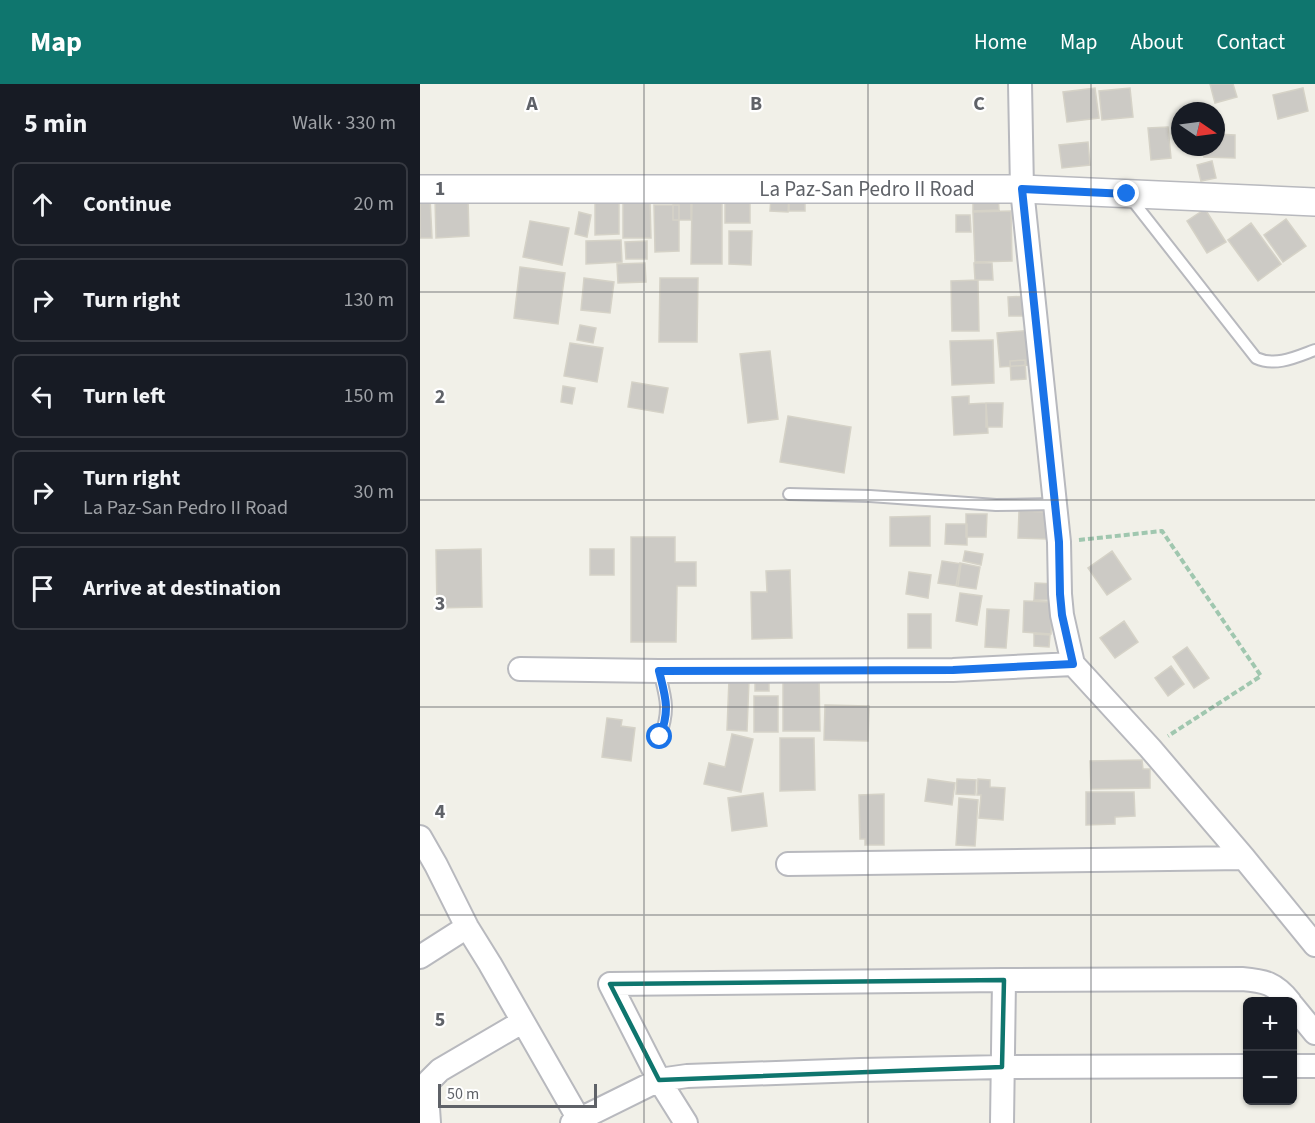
<!DOCTYPE html>
<meta charset="utf-8">
<style>
body{margin:0;font-family:"Source Sans 3",sans-serif;background:#20242c;color:#f1f3f6}
.controls{position:absolute;right:18px;bottom:18px;display:grid;overflow:hidden;border-radius:9px;box-shadow:0 2px 4px #0004}
.controls button{width:54px;height:54px;display:grid;place-items:center;padding:0;border:0;border-bottom:2px solid #363941;background:#171b24;color:#f1f3f6;font:30px sans-serif}
.compass{position:absolute;left:751px;top:18px;width:54px;height:54px;border-radius:50%;background:#171b24;box-shadow:0 2px 4px #0004;rotate:103deg}
.scale{position:absolute;left:18px;bottom:15px;width:159px;box-sizing:border-box;padding-left:6px;border:3px solid #5f6268;border-top:0;font-size:16px;line-height:21px;white-space:nowrap;color:#5f6268;-webkit-text-stroke:4px #fff;paint-order:stroke}
.stop{position:absolute;width:18px;height:18px;margin:-14px;border:4px solid #1a73e8;border-radius:50%;background:#fff}
.stop.end{background:#1a73e8;border-color:#fff;box-shadow:0 2px 6px #0008}
.list{margin:0;padding:0;list-style:none}
h2{display:flex;justify-content:space-between;align-items:center;height:78px;margin:0;padding:0 24px;font-size:26px}
h2 small{font-size:20px;font-weight:400;color:#9ea1a6}
.list li{display:grid;grid-template-columns:39px 1fr auto;gap:18px;align-items:center;box-sizing:border-box;height:84px;margin:0 12px 12px;padding:0 12px;border:2px solid #363941;border-radius:9px}
.list b{display:block;font-size:22px;white-space:nowrap}
.list p{margin:0;font-size:20px;white-space:nowrap;color:#9ea1a6}
.list em{font-size:20px;font-style:normal;color:#9ea1a6}
.icon{flex:none;width:33px;height:33px;fill:none;stroke:currentColor;stroke-width:2;stroke-linecap:round;stroke-linejoin:round}
.map{position:relative;flex:none;width:895px;height:1039px;overflow:hidden}
header{display:flex;align-items:center;gap:36px;box-sizing:border-box;height:84px;padding:0 30px;background:#0f766e;color:#fff}
header strong{font-size:28px}
nav{display:flex;gap:33px;margin-inline-start:auto;font-size:21px}
main{display:flex}
aside{flex:1;background:#171b24}
.map>svg:first-child{display:block}
.building{fill:#cccac5;stroke:#d5d2c7;stroke-width:1.5}
.lines{fill:none;stroke-linecap:round;stroke-linejoin:round}
.service-casing{stroke:#b8b9be;stroke-width:14}
.minor-casing{stroke:#b8b9be;stroke-width:26}
.tertiary-casing{stroke:#b8b9be;stroke-width:30}
.path{stroke:#a0c7af;stroke-width:4;stroke-dasharray:6 3;stroke-linecap:butt}
.service{stroke:#fff;stroke-width:10}
.minor{stroke:#fff;stroke-width:22}
.tertiary{stroke:#fff;stroke-width:27}
.route{stroke:#1a73e8;stroke-width:8}
.marked{fill:none;stroke:#0f766e;stroke-width:4.5;stroke-linejoin:round}
.grid{fill:none;stroke:#5f6268;stroke-width:1.5;stroke-opacity:0.55}
.labels{text-anchor:middle;dominant-baseline:central;stroke-width:4.5;stroke-linejoin:round;paint-order:stroke}
.street-label{font-size:21px;fill:#5f6268;stroke:#fff}
.grid-label{font-size:20px;text-anchor:middle;font-weight:bold;fill:#5f6268;stroke:#fff;stroke-width:4.5;stroke-linejoin:round;paint-order:stroke}
</style>
<header>
<strong>Map</strong>
<nav><a>Home</a><a>Map</a><a>About</a><a>Contact</a></nav>
</header>
<main>
<aside>
<h2>5 min<small>Walk · 330 m</small></h2>
<ul class="list">
<li><svg class="icon" aria-label="ahead" viewBox="0 0 24 24"><path d="M12 20V5M6 11l6-6 6 6"/></svg><div><b>Continue</b></div><em>20 m</em></li>
<li><svg class="icon" aria-label="right" viewBox="0 0 24 24"><path d="M7 20v-9h11M14 6l5 5-5 5"/></svg><div><b>Turn right</b></div><em>130 m</em></li>
<li><svg class="icon" aria-label="left" viewBox="0 0 24 24"><path d="M17 20v-9H6M10 6l-5 5 5 5"/></svg><div><b>Turn left</b></div><em>150 m</em></li>
<li><svg class="icon" aria-label="right" viewBox="0 0 24 24"><path d="M7 20v-9h11M14 6l5 5-5 5"/></svg><div><b>Turn right</b><p>La Paz-San Pedro II Road</p></div><em>30 m</em></li>
<li><svg class="icon" aria-label="arrive" viewBox="0 0 24 24"><path d="M6 21V4h12l-3 4 3 4H6"/></svg><div><b>Arrive at destination</b></div></li>
</ul>
</aside>
<div class="map">
<svg width="895" height="1039" viewBox="0 0 895 1039">
<rect width="100%" height="100%" fill="#f1f0e8"/>
<path class="building" d="M790 0H813L817 13 795 19Z
M675 4 679 34 647 38 643 8Z
M710 4 713 33 682 36 679 7Z
M883 4 888 27 858 35 853 11Z
M748 43 751 74 731 76 728 44Z
M796 50 815 51V74L784 73V63H796Z
M668 58 670 81 642 84 639 61Z
M792 77 796 94 781 97 777 81Z
M553 109H578L579 126 553 127Z
M0 113H10L12 154H0Z
M351 113H369L368 128 350 127Z
M369 113H385V127H369Z
M48 114 49 152 16 154 15 115Z
M175 114H199V150L175 151Z
M253 114H271V136H253Z
M203 117H230L231 154H203Z
M272 117H302V180H271Z
M305 117H330V139H305Z
M234 121H259V167L235 168Z
M785 125 806 158 787 169 767 137Z
M591 127 592 177 555 178 553 128Z
M159 128 171 131 167 153 155 150Z
M536 131H550L551 148H536Z
M866 135 886 162 863 178 844 151Z
M110 137 149 144 142 181 103 173Z
M831 139 861 180 838 197 808 156Z
M309 147H332L331 181 309 180Z
M201 156 202 178 166 180V157Z
M227 157V175H206L205 158Z
M225 179 226 198 198 199 197 180Z
M554 179H572L573 196H555Z
M100 183 145 189 138 240 94 234Z
M164 194 194 198 190 229 161 226Z
M240 194H278L277 258H239Z
M558 196 559 247H532L531 197Z
M610 212 611 232H589L588 213Z
M160 241 176 244 173 259 157 256Z
M613 246 610 281 580 283 577 249Z
M573 256 574 299 532 301 530 257Z
M150 259 183 264 177 298 144 292Z
M350 267 358 335 328 339 320 270Z
M605 276 606 295 591 296 590 277Z
M212 298 248 304 243 329 208 323Z
M143 302 155 304 152 320 141 318Z
M549 312V320L566 319 568 349 534 351 532 313Z
M566 319H583L582 343H566Z
M368 332 431 343 424 389 360 378Z
M599 427 628 428V455L598 454Z
M546 430H567L566 453H546Z
M510 432V462H470V433Z
M526 440H547V461L525 460Z
M211 453H255V478H276V502H257L256 558H211Z
M61 465 62 523 17 524 16 466Z
M170 465H194V491H170Z
M545 467 563 470 561 481 543 477Z
M692 467 711 495 687 511 668 484Z
M522 477 541 480 538 502 518 499Z
M540 479 560 483 556 505 536 502Z
M370 486 372 554 332 555 331 508H347L346 487Z
M489 488 511 491 508 514 486 510Z
M615 499 635 500V516H614Z
M540 509 562 512 557 541 536 537Z
M604 517 632 518 631 550 603 548Z
M567 525 589 526 586 564 565 563Z
M488 530H511V564H488Z
M704 537 718 558 695 574 680 554Z
M614 550 630 551 629 563 614 562Z
M767 563 789 594 774 604 753 573Z
M751 582 764 600 748 612 735 594Z
M335 589H349V607H335Z
M363 591H399L400 647H363Z
M309 595 329 596 327 647 307 646Z
M334 612H358V648H334Z
M405 621 449 622 448 657 404 656Z
M187 634 202 636 201 642 215 644 211 677 182 673Z
M312 650 333 655 321 708 284 700 289 679 305 683Z
M360 654H394L395 706 360 707Z
M722 676 723 685H730V704L671 705 670 677Z
M508 695 535 699 532 721 505 717Z
M537 695 556 696 555 711 536 710Z
M558 695 570 696V703L585 704 583 736 559 734 561 711H557Z
M666 708H714L715 732 695 733V740L666 741Z
M343 709 347 742 312 747 308 714Z
M464 710V761H445V755H440L439 711Z
M539 714 558 716 555 762 536 761Z"/>
<g class="lines">
<g class="service-casing">
<path id="service" d="M709 112 836 274C856 283 876 273 895 266
M369 410 450 412 576 421 635 420
M239 587C246 615 250 625 240 653"/>
</g>
<g class="minor-casing">
<path id="minor" d="M600 0 602 105 639 458 640 510 642 531 653 580 730 664 824 774 895 861
M100 585 239 587 533 586 653 580
M0 753 16 781 47 843 70 880 161 1039
M368 780 824 774
M0 873 47 843
M584 896 822 895C845 897 855 899 870 918
M872 921 895 949
M872 982H895
M9 1039 7 1010 9 997 20 986 102 938
M152 1039 239 996 267 992 441 986 582 983 828 982
M266 1039 239 996 190 900 584 896 582 1039"/>
</g>
<g class="tertiary-casing">
<g id="tertiary">
<path id="s1" d="M0 105H602L895 118"/>
</g>
</g>
<path class="path" d="M659 456 742 447 841 592 748 652"/>
<use href="#service" class="service"/>
<use href="#minor" class="minor"/>
<use href="#tertiary" class="tertiary"/>
</g>
<g class="lines">
<path class="route" d="M240 653C250 625 246 615 239 587L533 586 653 580 642 531 640 510 639 458 602 105 707 110"/>
</g>
<path class="marked" d="M584 896 582 983 239 996 190 900Z"/>
<path class="grid" d="M224 0V1039M448 0V1039M671 0V1039M0 208H895M0 416H895M0 623H895M0 831H895"/>
<g class="labels">
<g class="street-label">
<text stroke="none"><textPath href="#s1" startOffset="447">La Paz-San Pedro II Road</textPath></text>
</g>
</g>
<g class="grid-label">
<text x="112" y="26">A</text>
<text x="336" y="26">B</text>
<text x="559" y="26">C</text>
<text x="20" y="111">1</text>
<text x="20" y="319">2</text>
<text x="20" y="526">3</text>
<text x="20" y="734">4</text>
<text x="20" y="942">5</text>
</g>
</svg>
<div class="controls">
<button>+</button>
<button>−</button>
</div>
<svg class="compass" viewBox="-18 -18 36 36"><path d="M0-13l5 13h-10z" fill="#e53935"/><path d="M0 13l5-13h-10z" fill="#9ea1a6"/></svg>
<div class="scale">50 m</div>
<div class="stop" style="left:240px;top:653px"></div>
<div class="stop end" style="left:707px;top:110px"></div>
</div>
</main>
